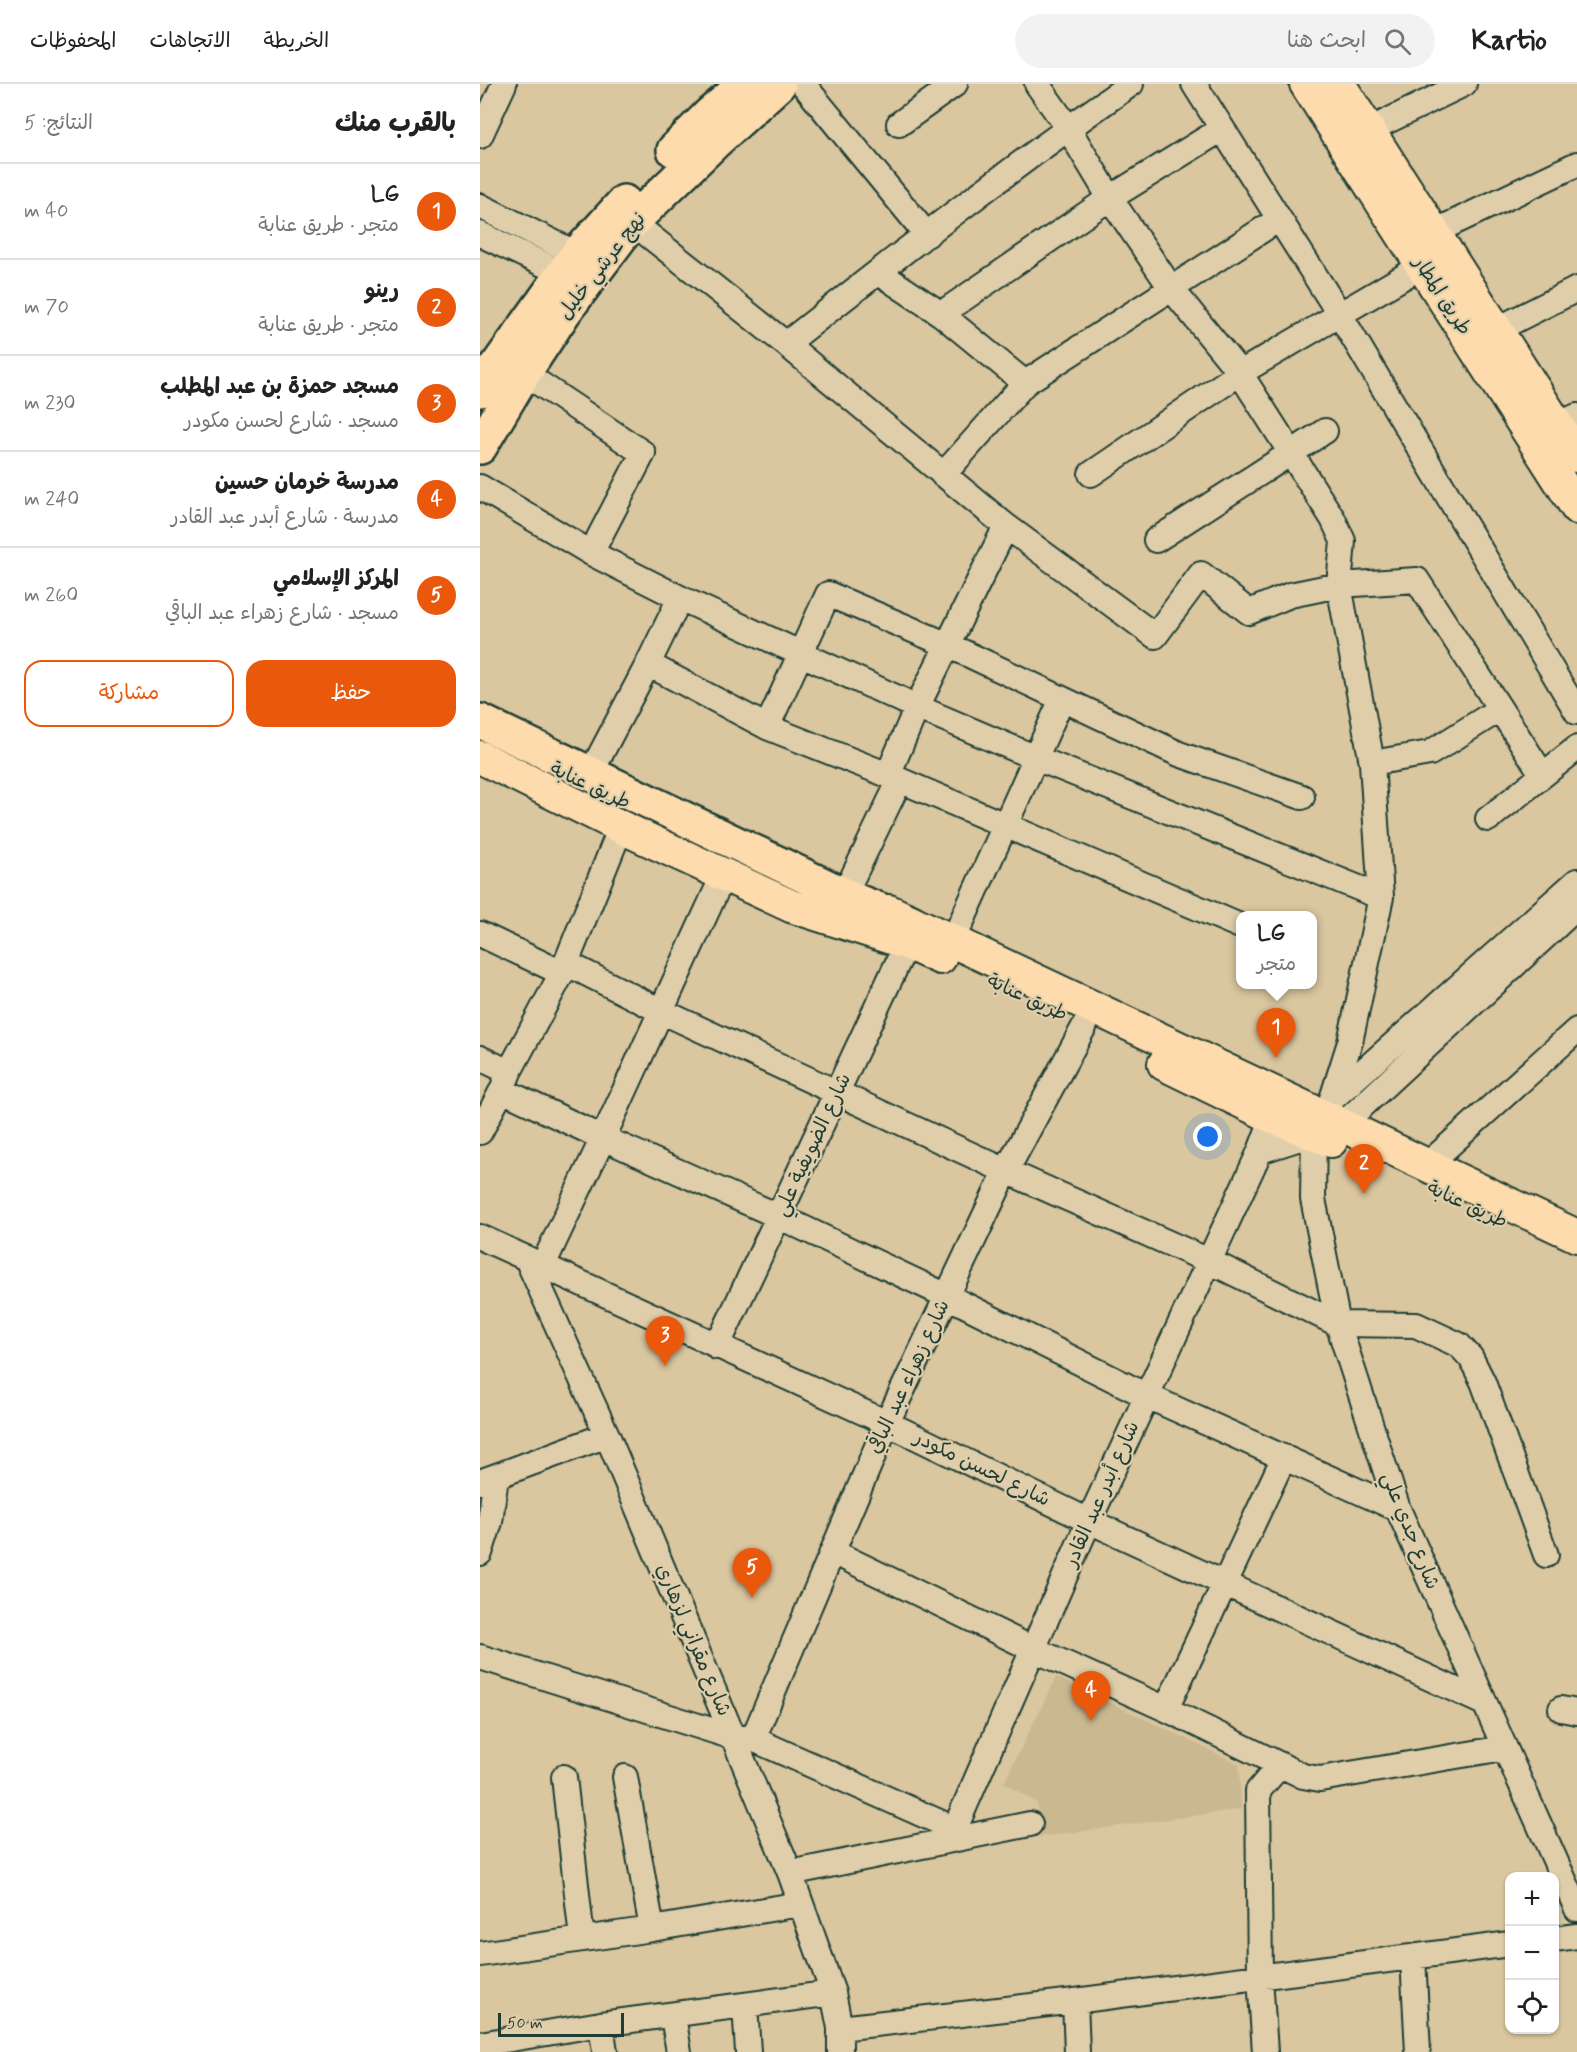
<!DOCTYPE html>
<html lang="ar">
<meta charset="utf-8">
<style>
body{margin:0;font-family:Mynerve,"Playpen Sans Arabic",sans-serif;background:#f2f2f2;color:#222;direction:rtl}
.controls{position:absolute;right:18px;bottom:18px;display:grid;overflow:hidden;border-radius:12px;box-shadow:0 2px 4px #0004}
.controls button{width:54px;height:54px;display:grid;place-items:center;padding:0;border:0;border-bottom:2px solid #e0e0e0;background:#fff;color:#222;font:30px sans-serif}
.scale{position:absolute;left:18px;bottom:15px;width:126px;box-sizing:border-box;padding-left:6px;border:3px solid #1f3d34;border-top:0;font-size:16px;line-height:21px;white-space:nowrap;color:#1f3d34;-webkit-text-stroke:4px #e0ceab;paint-order:stroke}
.you{position:absolute;left:728px;top:1053px;width:21px;height:21px;margin:-15px;border:4px solid #fff;border-radius:50%;background:#1a73e8;box-shadow:0 0 0 9px #1a73e833}
.badge{display:grid;place-items:center;width:39px;height:39px;border-radius:50%;background:#ea580c;color:#fff;font-size:20px;font-weight:700}
.pin{position:absolute;translate:-50% -50px;filter:drop-shadow(0 2px 3px #0008)}
.pin::after{content:'';position:absolute;top:32px;width:21px;height:18px;background:inherit;clip-path:polygon(0 0,100% 0,50% 100%)}
.popup{position:absolute;left:756px;top:827px;width:81px;height:78px;box-sizing:border-box;display:grid;place-content:center;border-radius:12px;background:#fff;filter:drop-shadow(0 2px 4px #0005);font-size:20px;white-space:nowrap;color:#767676}
.popup b{font-size:22px;color:#222}
.popup::after{content:'';position:absolute;left:50%;top:100%;margin-left:-12px;border:12px solid transparent;border-top-color:#fff}
.list{margin:0;padding:0;list-style:none}
h2{display:flex;justify-content:space-between;align-items:center;height:78px;margin:0;padding:0 24px;font-size:26px}
h2 small{font-size:20px;font-weight:400;color:#767676}
.list li{display:grid;grid-template-columns:39px 1fr auto;gap:18px;align-items:center;box-sizing:border-box;height:96px;padding:0 24px;border-top:2px solid #e0e0e0}
.list b{display:block;font-size:22px;white-space:nowrap}
.list p{margin:0;font-size:20px;white-space:nowrap;color:#767676}
.list em{font-size:20px;font-style:normal;color:#767676}
.actions{display:flex;gap:12px;padding:18px 24px}
.actions a{flex:1;padding:14px 0;border:2px solid #ea580c;border-radius:18px;text-align:center;font-size:21px;color:#ea580c}
.actions .main{background:#ea580c;color:#fff}
.icon{flex:none;width:33px;height:33px;fill:none;stroke:currentColor;stroke-width:2;stroke-linecap:round;stroke-linejoin:round}
.map{position:relative;flex:none;width:1097px;height:1968px;overflow:hidden;direction:ltr}
header{display:flex;align-items:center;gap:36px;box-sizing:border-box;height:84px;padding:0 30px;background:#fff;border-bottom:2px solid #e0e0e0}
header strong{font-size:28px}
nav{display:flex;gap:33px;margin-inline-start:auto;font-size:21px}
.search{width:420px;height:54px;background:#f2f2f2;display:flex;align-items:center;gap:15px;box-sizing:border-box;padding:0 21px;border-radius:33px;color:#767676;font-size:22px}
main{display:flex}
aside{flex:1;background:#fff}
.map>svg:first-child{display:block}
.built{fill:#cab891}
.lines{fill:none;stroke-linecap:round;stroke-linejoin:round}
.minor-casing{stroke:#1f3d34;stroke-width:28}
.major-casing{stroke:#1f3d34;stroke-width:36}
.highway-casing{stroke:#1f3d34;stroke-width:38}
.minor{stroke:#e0ceab;stroke-width:24}
.major{stroke:#fedbac;stroke-width:32}
.highway{stroke:#fedbac;stroke-width:33}
.labels{text-anchor:middle;dominant-baseline:central;stroke-width:4.5;stroke-linejoin:round;paint-order:stroke}
.street-label{font-size:20px;fill:#1f3d34;stroke:#e0ceab}
</style>
<header>
<strong>Kartio</strong>
<div class="search"><svg class="icon" aria-label="search" viewBox="0 0 24 24"><circle cx="10" cy="10" r="6"/><path d="M15 15l6 6"/></svg>ابحث هنا</div>
<nav><a>الخريطة</a><a>الاتجاهات</a><a>المحفوظات</a></nav>
</header>
<main>
<div class="map">
<svg width="1097" height="1968" viewBox="0 0 1097 1968">
<rect width="100%" height="100%" fill="#dac69f"/>
<filter id="ink" filterUnits="userSpaceOnUse"><feTurbulence type="fractalNoise" baseFrequency=".0167" numOctaves="2"/><feDisplacementMap in="SourceGraphic" scale="12" xChannelSelector="R" yChannelSelector="G"/><feConvolveMatrix kernelMatrix="1 2 1 2 8 2 1 2 1" color-interpolation-filters="sRGB"/></filter>
<g filter="url(#ink)">
<path class="built" d="M576 1593 759 1680 761 1725 560 1753 557 1719 524 1699Z"/>
<g class="lines">
<g class="minor-casing">
<path id="minor" d="M323 0 447 151
M557 0 588 44 630 114 691 204 760 289 853 435 863 457 859 501 892 679 901 813 870 958 852 1015
M714 0 860 231 1097 628
M419 40 475 0
M889 46 984 0
M0 52 24 0
M0 122 97 170 108 178 114 191 106 193H90L0 150
M152 138 306 260 526 442 675 552 721 490 769 528 810 511 859 501 937 496 1062 690
M954 148 1097 80
M398 188 461 230 545 299
M461 230 630 114 742 45
M1016 246 1097 205
M306 260C419 171 533 82 651 0
M44 289 163 369 111 469
M1077 341 1097 332
M611 390 760 289 942 182
M463 391 545 299 799 135
M0 403 111 469 200 514 437 623 556 674 901 813
M676 456 845 347
M168 580 287 643 408 691 760 842
M287 643 348 510 468 561 699 670 822 713
M116 679 168 580 200 514
M892 679 950 669 1020 625
M408 691 437 623 526 442
M1008 735 1097 664
M1097 797 852 1015 834 1049 833 1115 858 1240 918 1425 1097 1825
M367 805 420 696
M0 850 82 889
M473 857 582 615
M86 879 181 927 526 1087 729 1177 858 1240 936 1241 979 1261 991 1274 1003 1298 1066 1471
M0 974 29 988
M22 1006 123 1054 300 1133 467 1212 667 1312 918 1425
M793 1033 780 1067 863 1040 1097 823
M0 1048 22 1006 29 988 82 889 141 743
M947 1081 1097 946
M0 1153 407 1339 609 1437 1004 1619
M47 1175 127 1351 310 1789 353 1909 360 1944V1968
M63 1181 123 1054 243 792
M237 1263 427 859
M0 1398 127 1351
M353 1468 553 1565 686 1625 823 1692 840 1695 1024 1664
M0 1469 10 1438 16 1392
M0 1573 253 1653 273 1655 475 1745
M686 1625 804 1373
M1081 1625 1097 1628
M273 1655 407 1339 526 1087 605 941
M84 1693 102 1855
M145 1693 172 1845
M470 1756 609 1437 780 1067
M310 1789 550 1740
M1074 1855 1097 1852
M0 1870 172 1845 320 1820
M933 1873 938 1968
M595 1917 597 1968
M265 1921 268 1968
M193 1932 199 1968
M121 1940 125 1968
M360 1944 595 1917 1030 1860
M0 1960 121 1940 353 1909
M785 1968 780 1893 778 1707 800 1681"/>
</g>
<g class="major-casing">
<path id="major" d="M826 0 1097 424
M859 0 1097 372
M0 673 141 743 311 822 427 859 460 874
M409 827 1097 1152
M684 980 793 1033 851 1057"/>
</g>
<g class="highway-casing">
<path id="highway" d="M194 66 230 30 265 0
M0 306 97 170 144 118
M0 363 44 289 85 227 152 138 234 59 299 0
M0 637 379 818 431 838"/>
</g>
<use href="#minor" class="minor"/>
<use href="#major" class="major"/>
<use href="#highway" class="highway"/>
</g>
</g>
<g class="labels">
<g class="street-label">
<text transform="translate(122 182) rotate(-52)">نهج عرشي خليل</text>
<text transform="translate(962 212) rotate(57)">طريق المطار</text>
<text transform="translate(110 702) rotate(25)">طريق عنابة</text>
<text transform="translate(547 914) rotate(25)">طريق عنابة</text>
<text transform="translate(333 1061) rotate(-65)">شارع الضويفية علي</text>
<text transform="translate(987 1121) rotate(25)">طريق عنابة</text>
<text transform="translate(429 1293) rotate(-65)">شارع زهراء عبد الباقي</text>
<text transform="translate(502 1385) rotate(26)">شارع لحسن مكودر</text>
<text transform="translate(622 1410) rotate(-66)">شارع أبدر عبد القادر</text>
<text transform="translate(930 1447) rotate(68)">شارع جدي علي</text>
<text transform="translate(213 1556) rotate(67)">شارع مقراني لزهاري</text>
</g>
</g>
</svg>
<div class="controls">
<button>+</button>
<button>−</button>
<button><svg class="icon" aria-label="locate" viewBox="0 0 24 24"><circle cx="12" cy="12" r="6"/><path d="M12 2v4M12 18v4M2 12h4M18 12h4"/></svg></button>
</div>
<div class="scale">50 m</div>
<div class="you"></div>
<div class="pin badge" style="left:796px;top:974px">1</div>
<div class="popup"><b>LG</b>متجر</div>
<div class="pin badge" style="left:884px;top:1110px">2</div>
<div class="pin badge" style="left:185px;top:1282px">3</div>
<div class="pin badge" style="left:611px;top:1637px">4</div>
<div class="pin badge" style="left:272px;top:1514px">5</div>
</div>
<aside>
<h2>بالقرب منك<small>النتائج: 5</small></h2>
<ul class="list">
<li><span class="badge">1</span><div><b>LG</b><p>متجر · طريق عنابة</p></div><em>40 m</em></li>
<li><span class="badge">2</span><div><b>رينو</b><p>متجر · طريق عنابة</p></div><em>70 m</em></li>
<li><span class="badge">3</span><div><b>مسجد حمزة بن عبد المطلب</b><p>مسجد · شارع لحسن مكودر</p></div><em>230 m</em></li>
<li><span class="badge">4</span><div><b>مدرسة خرمان حسين</b><p>مدرسة · شارع أبدر عبد القادر</p></div><em>240 m</em></li>
<li><span class="badge">5</span><div><b>المركز الإسلامي</b><p>مسجد · شارع زهراء عبد الباقي</p></div><em>260 m</em></li>
</ul>
<div class="actions"><a class="main">حفظ</a><a>مشاركة</a></div>
</aside>
</main>
